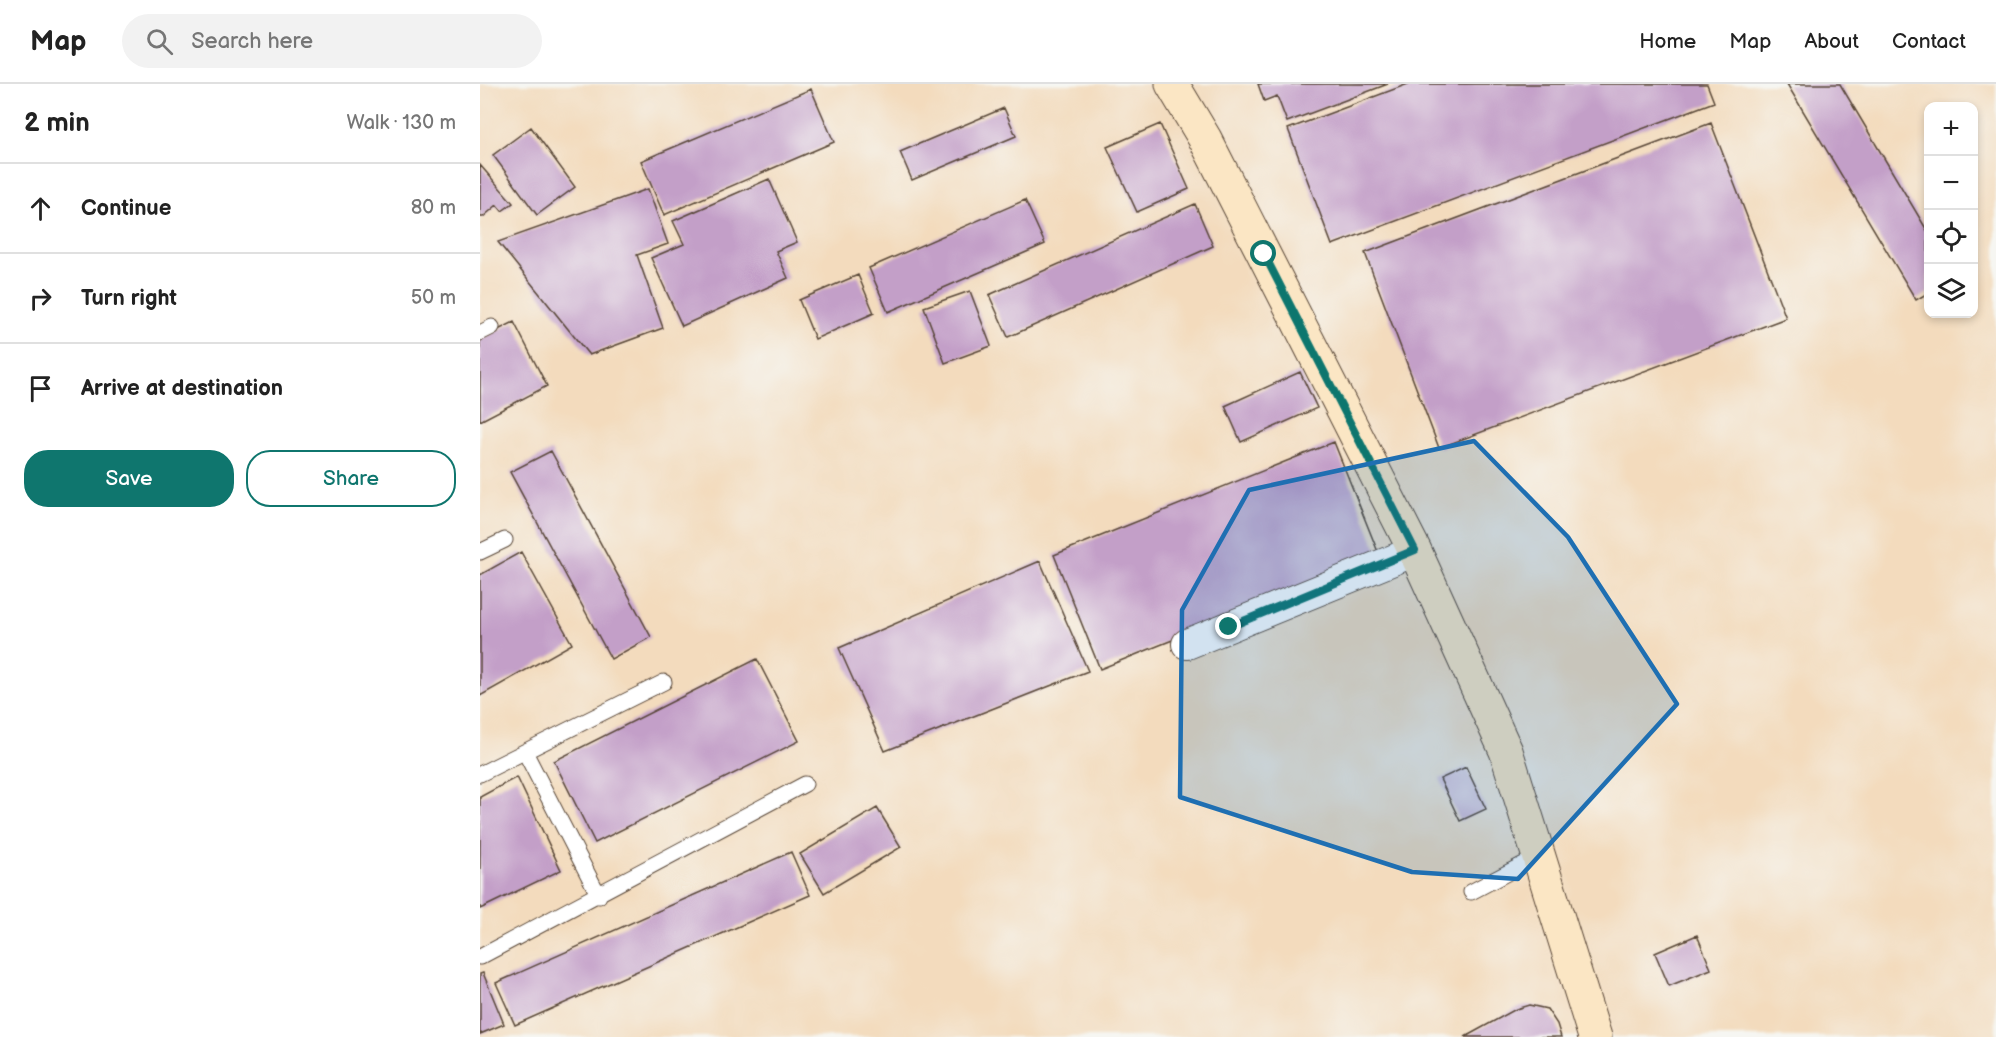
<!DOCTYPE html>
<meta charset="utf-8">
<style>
body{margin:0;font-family:"Balsamiq Sans",sans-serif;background:#f2f2f2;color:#222}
.controls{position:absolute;right:18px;top:18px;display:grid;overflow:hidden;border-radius:12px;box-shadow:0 3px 9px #0003}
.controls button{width:54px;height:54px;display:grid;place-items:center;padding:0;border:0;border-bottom:2px solid #e0e0e0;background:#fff;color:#222;font:30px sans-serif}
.stop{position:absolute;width:18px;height:18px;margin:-14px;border:4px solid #0f766e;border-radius:50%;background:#fff}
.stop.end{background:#0f766e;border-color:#fff;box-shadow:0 2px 6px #0008}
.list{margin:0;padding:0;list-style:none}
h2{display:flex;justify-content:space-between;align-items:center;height:78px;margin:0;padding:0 24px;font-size:26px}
h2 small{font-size:20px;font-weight:400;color:#767676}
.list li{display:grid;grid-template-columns:39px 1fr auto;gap:18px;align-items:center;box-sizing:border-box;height:90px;padding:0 24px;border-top:2px solid #e0e0e0}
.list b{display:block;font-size:22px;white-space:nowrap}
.list em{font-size:20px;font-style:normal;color:#767676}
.actions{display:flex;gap:12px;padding:18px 24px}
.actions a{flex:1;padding:14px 0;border:2px solid #0f766e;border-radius:24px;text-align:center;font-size:21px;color:#0f766e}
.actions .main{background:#0f766e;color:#fff}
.icon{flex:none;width:33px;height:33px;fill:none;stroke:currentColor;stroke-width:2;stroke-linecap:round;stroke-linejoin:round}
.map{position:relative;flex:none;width:1516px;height:953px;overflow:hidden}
header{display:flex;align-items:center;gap:36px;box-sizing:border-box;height:84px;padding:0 30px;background:#fff;border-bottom:2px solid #e0e0e0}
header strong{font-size:28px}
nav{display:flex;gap:33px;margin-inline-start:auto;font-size:21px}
.search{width:420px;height:54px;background:#f2f2f2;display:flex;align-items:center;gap:15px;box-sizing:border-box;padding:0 21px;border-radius:33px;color:#767676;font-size:22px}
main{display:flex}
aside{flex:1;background:#fff}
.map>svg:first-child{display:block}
.building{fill:#c39fc8}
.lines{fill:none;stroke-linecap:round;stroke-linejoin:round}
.lane-casing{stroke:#574536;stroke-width:17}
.street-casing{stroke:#574536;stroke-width:32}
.secondary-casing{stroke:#574536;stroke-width:35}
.lane{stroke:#fff;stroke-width:15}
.street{stroke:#fff;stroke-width:30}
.secondary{stroke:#fbe6c4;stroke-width:33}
.route{stroke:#0f766e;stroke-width:8}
.marked{fill:#1f6fb2;fill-opacity:0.2;stroke:#1f6fb2;stroke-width:4.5;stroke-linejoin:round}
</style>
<header>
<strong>Map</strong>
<div class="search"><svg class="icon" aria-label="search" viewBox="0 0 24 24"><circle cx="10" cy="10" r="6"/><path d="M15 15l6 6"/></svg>Search here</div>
<nav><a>Home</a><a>Map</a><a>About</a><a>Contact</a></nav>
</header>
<main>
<aside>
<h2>2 min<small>Walk · 130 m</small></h2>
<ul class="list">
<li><svg class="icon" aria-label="ahead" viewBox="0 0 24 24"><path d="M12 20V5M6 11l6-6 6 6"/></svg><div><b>Continue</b></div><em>80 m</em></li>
<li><svg class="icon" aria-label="right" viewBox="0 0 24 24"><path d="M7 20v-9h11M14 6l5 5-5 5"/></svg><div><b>Turn right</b></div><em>50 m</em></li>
<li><svg class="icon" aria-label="arrive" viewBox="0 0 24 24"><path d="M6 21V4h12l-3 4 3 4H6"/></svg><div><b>Arrive at destination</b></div></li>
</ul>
<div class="actions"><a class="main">Save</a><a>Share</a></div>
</aside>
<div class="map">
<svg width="1516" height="953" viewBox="0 0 1516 953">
<rect width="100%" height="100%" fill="#f6f6f2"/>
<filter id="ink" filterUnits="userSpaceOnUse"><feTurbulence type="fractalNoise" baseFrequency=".0167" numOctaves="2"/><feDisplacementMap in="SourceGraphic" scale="12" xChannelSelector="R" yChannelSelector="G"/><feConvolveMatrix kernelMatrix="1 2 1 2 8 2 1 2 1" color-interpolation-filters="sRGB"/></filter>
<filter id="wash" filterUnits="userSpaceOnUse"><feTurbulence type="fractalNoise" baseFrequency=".008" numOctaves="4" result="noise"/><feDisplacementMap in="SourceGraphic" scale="24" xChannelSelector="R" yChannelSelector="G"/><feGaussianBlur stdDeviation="1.35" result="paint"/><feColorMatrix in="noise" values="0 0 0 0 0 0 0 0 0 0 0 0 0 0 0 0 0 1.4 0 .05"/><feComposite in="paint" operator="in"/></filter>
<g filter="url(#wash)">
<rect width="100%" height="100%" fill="#f3dbbd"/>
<g id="blocks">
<path class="building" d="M778 0H908L807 38 797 12 784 17Z
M928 0H1227L1234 18 852 161 808 45Z
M1307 0H1360L1448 148V209L1436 216Z
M331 5 354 58 184 131 161 77Z
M524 24 536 52 432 96 420 68Z
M1231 39 1306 234 959 364 885 169Z
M680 40 709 105 657 128 627 63Z
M51 43 95 103 57 131 13 71Z
M0 81 33 119 22 127 17 121 3 133H0Z
M289 95 317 158 296 167 308 194 202 242 171 174 204 160 193 137Z
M168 105 188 160 157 171 183 244 109 271 18 158Z
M545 116 565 160 408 228 389 184Z
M715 120 733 162 528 253 509 211Z
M378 191 394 229 335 255 319 216Z
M490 207 511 262 465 279 444 223Z
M34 238 67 302 0 337V255Z
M820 288 837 324 761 358 745 322Z
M854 358 900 473 620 585 574 471Z
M71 367 171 553 131 575 30 388Z
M41 468 92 560 0 612V491Z
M560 477 608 587 405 667 359 564Z
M277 575 319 657 115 759 74 677Z
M986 683 1006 725 980 737 960 695Z
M37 693 81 786 0 825V713Z
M397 724 421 763 344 809 320 770Z
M311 768 330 811 35 941 16 899Z
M1217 851 1231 885 1189 902 1175 869Z
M3 889 24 940 0 950V890Z
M1049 921 1067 925 1077 940 1081 953H985L1036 925Z"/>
</g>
</g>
<g filter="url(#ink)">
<use href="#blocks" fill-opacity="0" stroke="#574536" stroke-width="1.5"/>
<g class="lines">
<g class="lane-casing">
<path id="lane" d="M0 249 12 243
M0 468 25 456
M45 668 119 812
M0 690 184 598
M991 808 1059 772
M0 873 325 700"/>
</g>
<g class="street-casing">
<path id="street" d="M707 560 935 467"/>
</g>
<g class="secondary-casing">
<path id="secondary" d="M692 0 725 55 935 467 1026 667 1115 953"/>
</g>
<use href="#lane" class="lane"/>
<use href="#street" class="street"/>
<use href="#secondary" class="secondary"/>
</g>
</g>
<g class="lines" filter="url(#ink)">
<path class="route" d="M749 543 935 466 784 170"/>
</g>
<path class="marked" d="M994 357 1088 453 1197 620 1038 795 932 788 700 713 702 526 769 406Z"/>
</svg>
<div class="controls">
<button>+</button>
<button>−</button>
<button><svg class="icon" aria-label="locate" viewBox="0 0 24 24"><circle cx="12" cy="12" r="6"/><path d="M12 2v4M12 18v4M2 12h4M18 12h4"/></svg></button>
<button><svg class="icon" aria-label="layers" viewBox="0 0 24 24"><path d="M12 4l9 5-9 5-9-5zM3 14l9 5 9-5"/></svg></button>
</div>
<div class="stop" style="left:784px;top:170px"></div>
<div class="stop end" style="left:749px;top:543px"></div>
</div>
</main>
